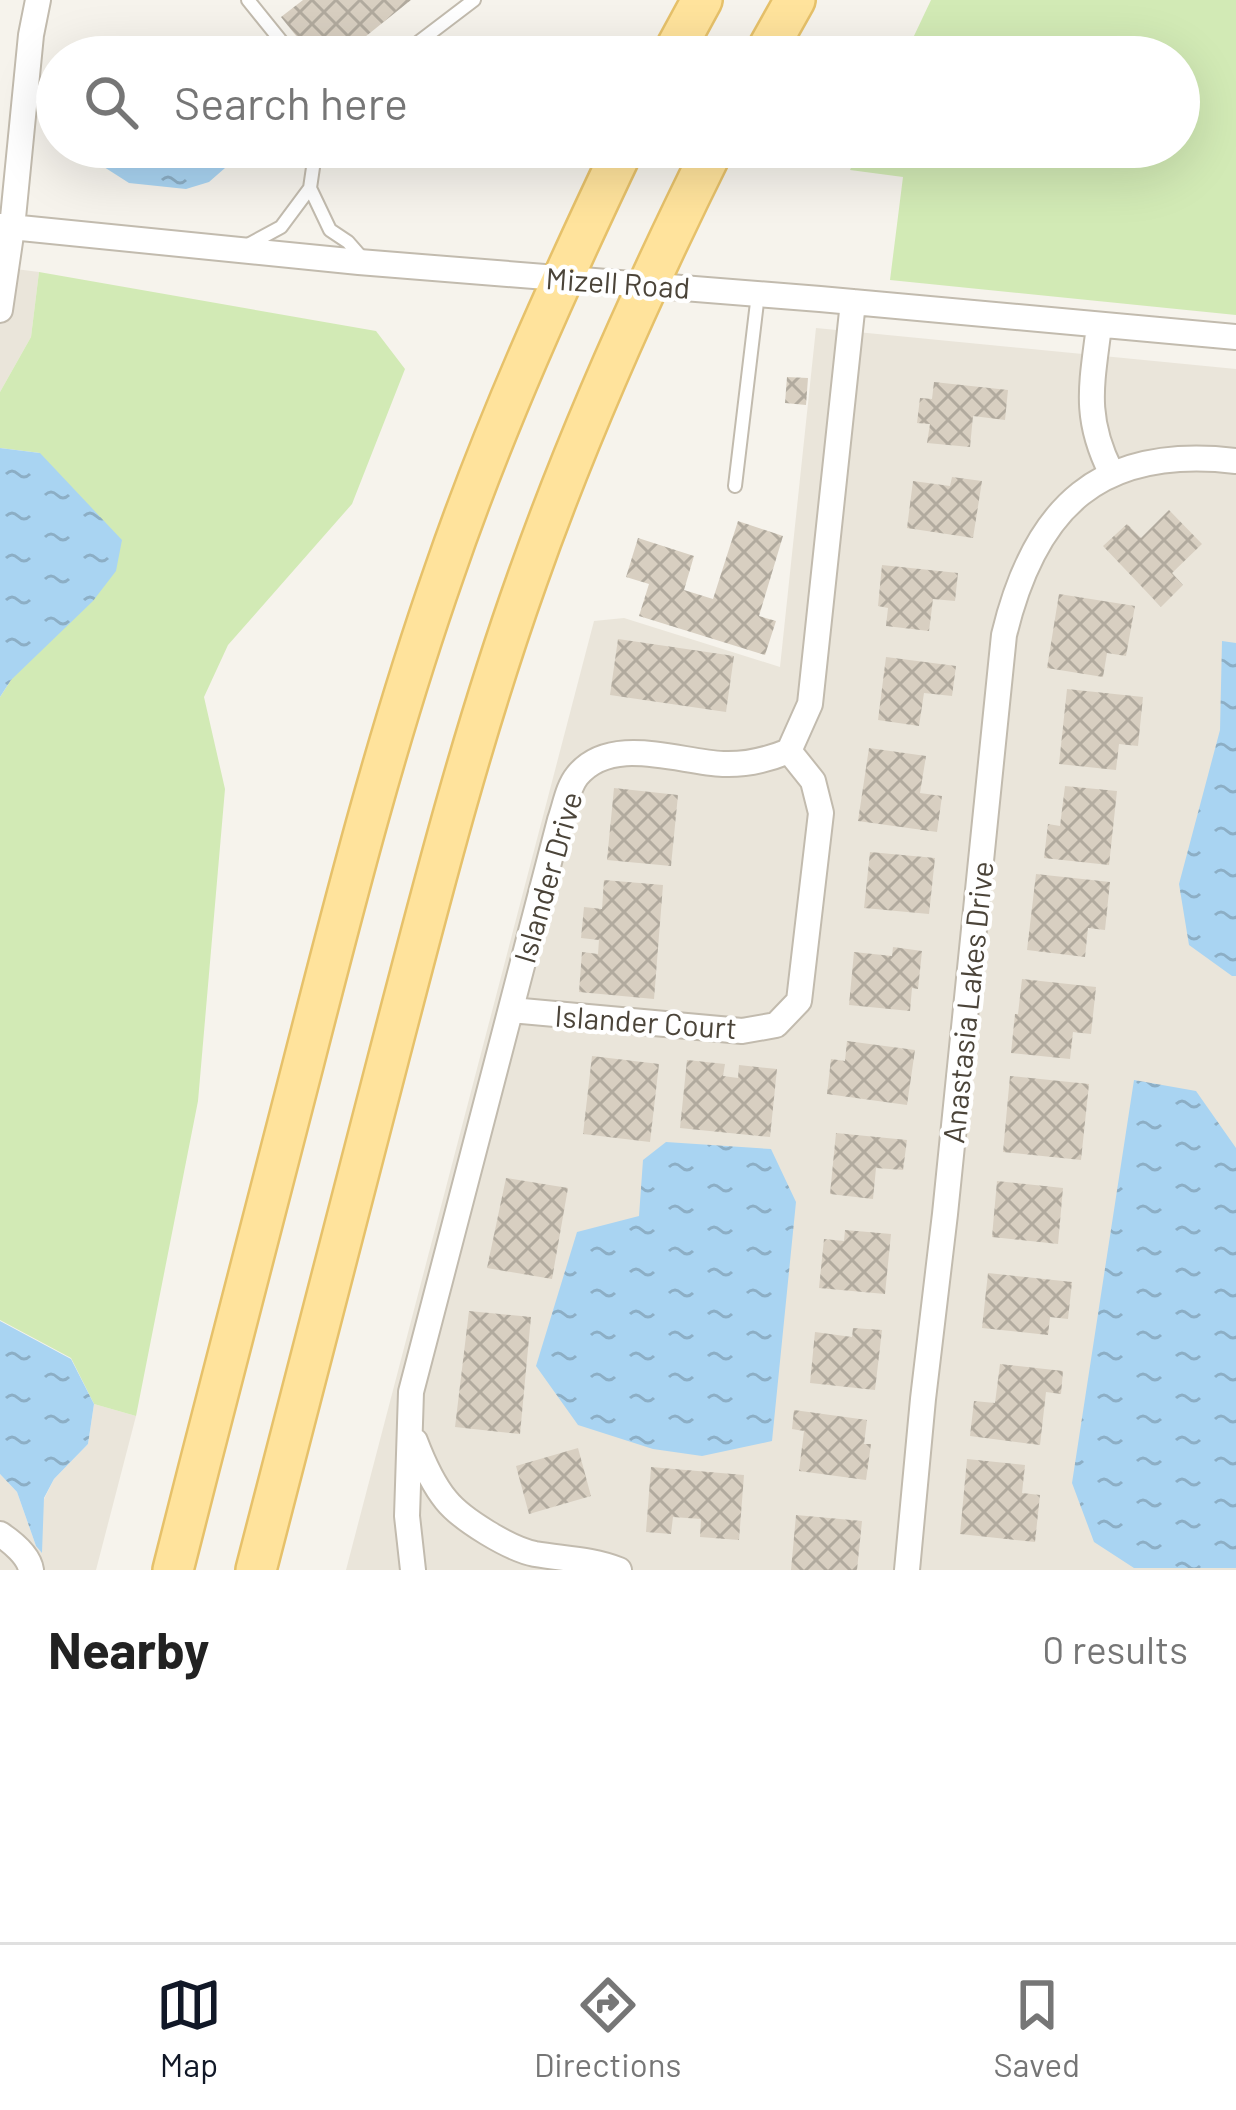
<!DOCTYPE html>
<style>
body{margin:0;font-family:Barlow,sans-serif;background:#f2f2f2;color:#222}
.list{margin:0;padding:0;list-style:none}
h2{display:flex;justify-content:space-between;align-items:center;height:156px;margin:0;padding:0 48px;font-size:51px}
h2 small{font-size:39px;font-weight:400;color:#767676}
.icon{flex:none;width:66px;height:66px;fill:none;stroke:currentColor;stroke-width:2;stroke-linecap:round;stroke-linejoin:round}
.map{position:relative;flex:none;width:1236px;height:1570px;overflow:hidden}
.search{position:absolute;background:#fff;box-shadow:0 12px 48px #0002;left:36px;right:36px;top:36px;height:132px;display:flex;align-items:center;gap:30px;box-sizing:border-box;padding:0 42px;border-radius:66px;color:#767676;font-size:45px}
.sheet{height:372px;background:#fff}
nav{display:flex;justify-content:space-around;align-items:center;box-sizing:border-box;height:168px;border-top:3px solid #e0e0e0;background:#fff;font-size:33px;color:#767676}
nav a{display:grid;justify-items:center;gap:6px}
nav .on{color:#111827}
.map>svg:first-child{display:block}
.residential{fill:#eae5da}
.grass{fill:#d2eab5}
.water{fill:url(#water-ripples)}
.building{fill:url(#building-cross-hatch)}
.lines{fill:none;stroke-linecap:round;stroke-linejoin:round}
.service-casing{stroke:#c2bbae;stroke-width:16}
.minor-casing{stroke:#c2bbae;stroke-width:28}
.primary-casing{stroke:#e6c16a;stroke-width:44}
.service{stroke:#fff;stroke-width:12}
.minor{stroke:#fff;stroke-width:24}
.primary{stroke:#ffe39c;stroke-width:39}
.labels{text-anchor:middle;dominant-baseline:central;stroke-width:9;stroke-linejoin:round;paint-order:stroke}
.street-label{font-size:30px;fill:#4b4439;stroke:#fff}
</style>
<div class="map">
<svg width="1236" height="1570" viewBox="0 0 1236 1570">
<defs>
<pattern id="water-ripples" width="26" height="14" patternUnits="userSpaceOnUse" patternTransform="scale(3)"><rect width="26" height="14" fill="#a9d4f2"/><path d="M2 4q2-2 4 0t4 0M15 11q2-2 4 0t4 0" fill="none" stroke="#8caec5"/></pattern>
<pattern id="building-cross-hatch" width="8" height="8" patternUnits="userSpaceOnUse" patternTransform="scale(3)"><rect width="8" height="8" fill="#d8cfc1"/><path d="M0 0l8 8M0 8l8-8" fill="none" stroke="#b1aa9e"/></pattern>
</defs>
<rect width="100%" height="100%" fill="#f6f3ec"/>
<path class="residential" d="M0 267 39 272 31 337 0 392Z
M816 328 1236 369V1570H346L594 621 624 618 780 667Z
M94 1404 136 1416 96 1570H0V1474L17 1492 36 1546 44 1499 54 1479 88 1444Z"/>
<path class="grass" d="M931 0H1236V315L890 280 903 177 850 170 861 147H1179V57H904Z
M39 272 376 331 405 369 352 504 228 645 204 697 225 789 198 1101 136 1416 94 1404 71 1358 0 1320V697L11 680 40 453 0 448V392L31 337Z"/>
<path class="water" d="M100 147H249L209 182 186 189 129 183 104 167Z
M0 448 40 453 122 540 116 571 93 601 11 680 0 697Z
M1222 641 1236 643V976H1232L1189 945 1179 884 1220 730Z
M1134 1080 1196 1091 1236 1148V1568H1134L1094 1542 1072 1483Z
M666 1142 771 1149 796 1202 772 1441 702 1456 653 1449 578 1425 536 1366 577 1232 639 1216 643 1160Z
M0 1321 71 1359 94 1404 88 1444 54 1479 44 1498 42 1553 36 1546 17 1492 0 1474Z"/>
<path class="building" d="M303 0H411L340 57H313L281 17Z
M787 377 808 378 806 405 785 403Z
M934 382 1008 390 1005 420 973 416 970 447 927 443 930 424 917 423 920 398 932 399Z
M952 477 982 481 973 538 907 528 913 481 950 486Z
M1169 510 1202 544 1172 573 1183 585 1161 607 1103 546 1127 524 1141 538Z
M738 521 783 536 759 616 776 621 765 655 639 616 649 584 626 577 638 538 694 556 684 590 713 599Z
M882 565 958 573 955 601 933 599 929 631 886 626 888 608 878 606Z
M1059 594 1135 606 1126 656 1107 653 1103 677 1047 668Z
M618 639 734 656 726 712 610 695Z
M886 657 956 666 952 696 924 693 919 726 878 720Z
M1067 689 1143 697 1138 746 1119 744 1116 770 1059 764Z
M869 748 926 756 920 793 942 796 937 832 858 821Z
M1065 786 1117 791 1109 865 1044 858 1048 824 1060 826Z
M614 788 678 795 671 866 607 860Z
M870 852 935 858 929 914 864 908Z
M1036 874 1110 882 1105 930 1088 928 1085 957 1027 950Z
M604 880 663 885 654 999 579 992 582 952 598 954 599 940 581 938 584 907 602 909Z
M893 947 922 951 918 989 912 988 910 1011 849 1005 854 952 892 956Z
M1022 979 1096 987 1091 1034 1073 1032 1070 1059 1011 1053 1015 1014H1018Z
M847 1041 915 1050 907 1105 827 1094 831 1059 845 1061Z
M592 1056 659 1064 650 1142 583 1134Z
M687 1060 725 1064 723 1076 738 1078 739 1065 777 1069 770 1137 680 1128Z
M1010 1076 1089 1084 1081 1160 1003 1152Z
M836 1133 907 1140 903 1170 876 1168 873 1199 830 1194Z
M506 1178 568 1188 552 1279 487 1268Z
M997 1181 1063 1188 1058 1244 992 1237Z
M845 1230 891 1234 885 1294 819 1288 824 1239 844 1241Z
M988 1273 1072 1282 1068 1319 1050 1317 1048 1335 982 1328Z
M469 1311 531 1317 520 1434 455 1427Z
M853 1328 882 1330 875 1390 810 1383 815 1332 852 1337Z
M1000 1364 1063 1371 1061 1394 1046 1392 1040 1445 970 1436 974 1401 995 1403Z
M794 1410 867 1420 864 1444H871L866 1480 799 1471 804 1431 792 1429Z
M578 1448 591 1496 529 1514 516 1466Z
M967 1459 1025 1465 1022 1493 1040 1495 1035 1542 960 1534Z
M651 1467 744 1475 739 1540 700 1537 701 1519 673 1517 671 1534 646 1532Z
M796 1515 862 1521 857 1570H791Z"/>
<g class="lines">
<g class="service-casing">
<path id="service" d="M248 0 294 57
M399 57 474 0
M310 188 316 147
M246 246 281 227 310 188 330 230 348 242 362 258
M735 486 758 294"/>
</g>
<g class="minor-casing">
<path id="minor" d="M0 226 359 262 820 299 1236 337
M0 310 12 228 31 35 38 0
M1099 326C1092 384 1083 416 1111 472
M511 1010 742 1031 776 1025 799 1001 821 813 813 781 789 751
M415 1441C423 1462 432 1483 446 1500 462 1520 510 1549 535 1554 564 1559 591 1559 619 1570
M0 1534C12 1542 29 1556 31 1570
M413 1570 407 1516 411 1392 560 820C565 806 568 787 577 776 611 734 678 762 723 764 746 765 767 760 789 751L810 704 853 302
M907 1570 923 1399 945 1214 1004 635C1035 506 1100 445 1236 461"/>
</g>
<g class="primary-casing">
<path id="primary" d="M671 57 702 0
M763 57 795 0
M173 1570C216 1400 260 1230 304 1061 346 897 388 733 444 573 494 427 558 286 624 147
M256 1570C300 1400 344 1230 388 1060 430 899 471 737 527 580 579 432 644 288 714 147"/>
</g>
<use href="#service" class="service"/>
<use href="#minor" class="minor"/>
<use href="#primary" class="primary"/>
</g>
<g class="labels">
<g class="street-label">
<text transform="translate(618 282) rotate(4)">Mizell Road</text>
<text transform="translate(547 877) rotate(-74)">Islander Drive</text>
<text transform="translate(967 1002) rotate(-84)">Anastasia Lakes Drive</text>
<text transform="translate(646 1021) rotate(4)">Islander Court</text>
</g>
</g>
</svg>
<div class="search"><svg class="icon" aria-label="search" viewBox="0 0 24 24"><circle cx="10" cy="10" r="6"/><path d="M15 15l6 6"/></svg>Search here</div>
</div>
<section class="sheet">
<h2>Nearby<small>0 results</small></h2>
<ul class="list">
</ul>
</section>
<nav>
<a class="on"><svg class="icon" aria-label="map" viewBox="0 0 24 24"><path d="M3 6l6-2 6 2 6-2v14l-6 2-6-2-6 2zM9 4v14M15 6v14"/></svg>Map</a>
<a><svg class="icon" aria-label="directions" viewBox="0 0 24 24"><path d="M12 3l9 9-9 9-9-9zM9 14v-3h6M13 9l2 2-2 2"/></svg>Directions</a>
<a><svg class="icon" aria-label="saved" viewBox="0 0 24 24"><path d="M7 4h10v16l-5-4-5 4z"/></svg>Saved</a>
</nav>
